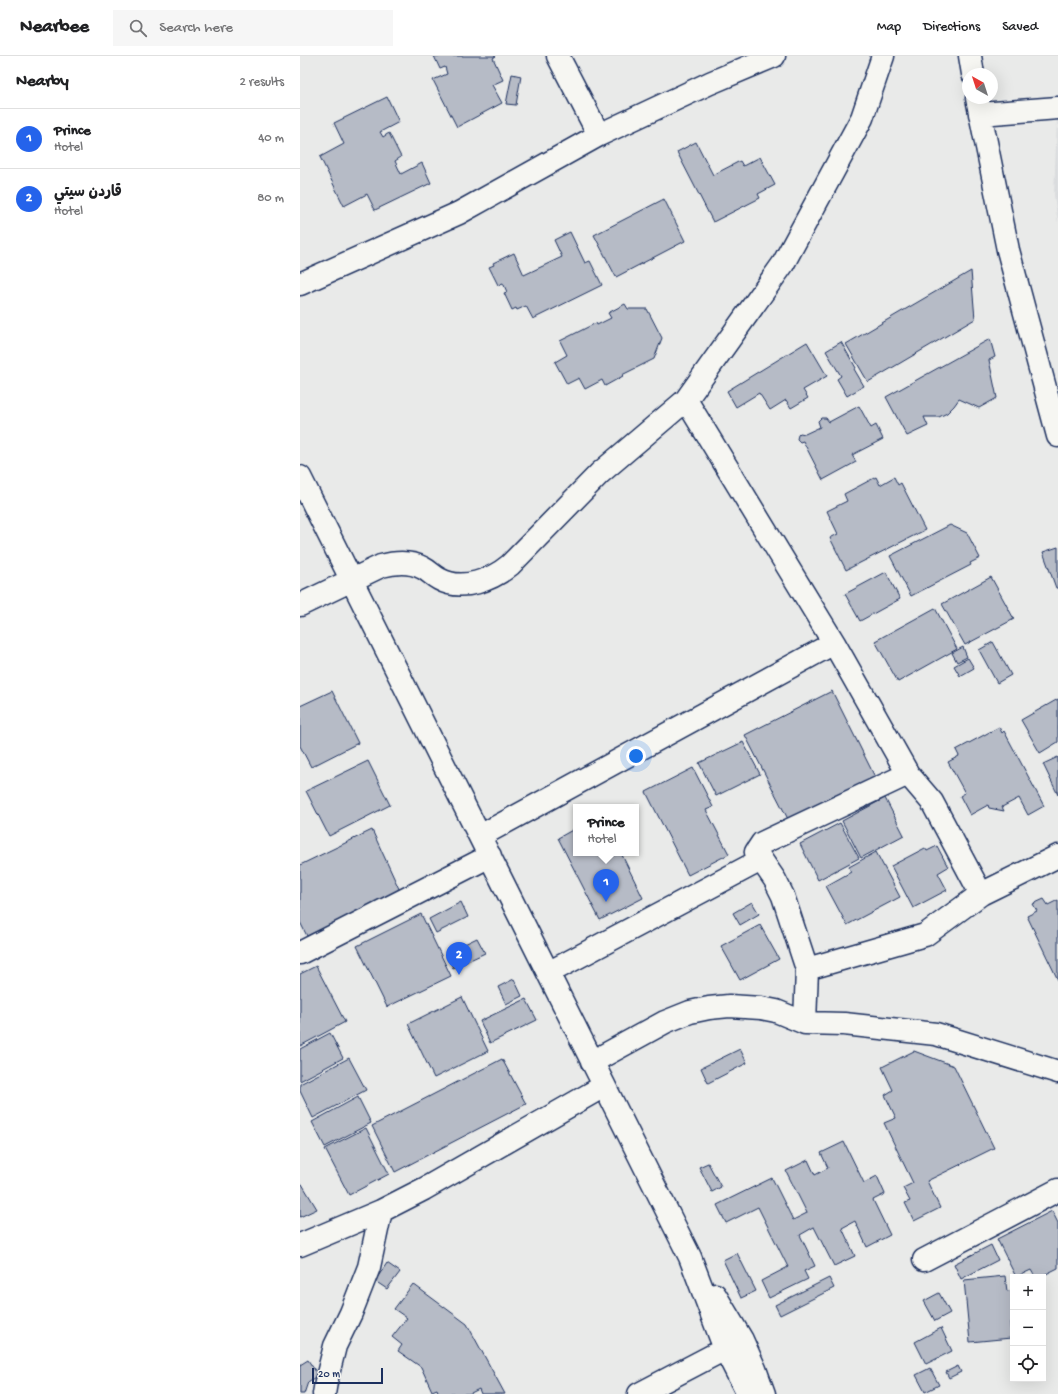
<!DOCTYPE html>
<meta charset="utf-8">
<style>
body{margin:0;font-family:"Gochi Hand","Playpen Sans Arabic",sans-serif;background:#f6f6f6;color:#202124}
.controls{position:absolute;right:12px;bottom:12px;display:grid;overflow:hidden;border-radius:0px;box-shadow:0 4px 16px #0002}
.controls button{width:36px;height:36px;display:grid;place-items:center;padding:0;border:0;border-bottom:1px solid #e0e0e0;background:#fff;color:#202124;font:20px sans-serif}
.compass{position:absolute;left:662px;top:12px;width:36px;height:36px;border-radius:50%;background:#fff;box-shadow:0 4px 16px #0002;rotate:321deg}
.scale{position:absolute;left:12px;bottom:10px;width:71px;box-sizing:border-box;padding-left:4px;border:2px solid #1b2f5e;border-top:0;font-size:11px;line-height:14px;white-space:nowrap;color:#1b2f5e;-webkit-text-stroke:3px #f6f6f2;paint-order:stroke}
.you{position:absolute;left:336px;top:700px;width:14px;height:14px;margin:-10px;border:3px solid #fff;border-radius:50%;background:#1a73e8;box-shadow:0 0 0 6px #1a73e833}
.badge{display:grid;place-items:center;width:26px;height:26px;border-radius:50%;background:#2563eb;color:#fff;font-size:13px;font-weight:700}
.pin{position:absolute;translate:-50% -33px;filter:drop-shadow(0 1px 2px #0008)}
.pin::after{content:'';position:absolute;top:21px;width:14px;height:12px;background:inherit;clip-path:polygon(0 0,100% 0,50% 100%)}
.popup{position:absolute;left:273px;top:748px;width:66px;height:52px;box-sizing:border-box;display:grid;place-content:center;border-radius:0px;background:#fff;filter:drop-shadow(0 1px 3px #0005);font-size:13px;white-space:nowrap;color:#757577}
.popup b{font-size:15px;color:#202124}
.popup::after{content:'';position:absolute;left:50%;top:100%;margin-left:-8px;border:8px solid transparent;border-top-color:#fff}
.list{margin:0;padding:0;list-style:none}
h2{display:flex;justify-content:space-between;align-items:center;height:52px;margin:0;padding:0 16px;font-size:17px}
h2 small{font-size:13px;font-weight:400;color:#757577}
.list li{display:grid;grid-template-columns:26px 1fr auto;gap:12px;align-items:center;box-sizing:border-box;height:60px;padding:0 16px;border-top:1px solid #e0e0e0}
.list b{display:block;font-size:15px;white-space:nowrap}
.list p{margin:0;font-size:13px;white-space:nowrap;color:#757577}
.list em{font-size:13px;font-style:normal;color:#757577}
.icon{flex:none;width:22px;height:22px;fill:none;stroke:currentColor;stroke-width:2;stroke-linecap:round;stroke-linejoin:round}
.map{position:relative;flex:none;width:758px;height:1338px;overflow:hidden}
header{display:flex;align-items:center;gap:24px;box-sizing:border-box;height:56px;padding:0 20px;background:#fff;border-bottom:1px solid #e0e0e0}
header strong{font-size:19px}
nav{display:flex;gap:22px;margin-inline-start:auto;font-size:14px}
.search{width:280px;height:36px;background:#f6f6f6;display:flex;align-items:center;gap:10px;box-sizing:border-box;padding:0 14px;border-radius:0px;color:#757577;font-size:15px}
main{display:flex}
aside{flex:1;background:#fff}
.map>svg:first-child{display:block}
.built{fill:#dadcde}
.building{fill:#b6bbc6;stroke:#1b2f5e}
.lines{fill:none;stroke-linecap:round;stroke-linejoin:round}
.minor-casing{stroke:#1b2f5e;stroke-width:25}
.minor{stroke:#f6f6f2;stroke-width:22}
</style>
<header>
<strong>Nearbee</strong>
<div class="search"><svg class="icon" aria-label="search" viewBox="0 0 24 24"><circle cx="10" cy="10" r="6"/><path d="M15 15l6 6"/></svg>Search here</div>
<nav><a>Map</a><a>Directions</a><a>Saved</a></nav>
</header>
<main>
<aside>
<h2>Nearby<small>2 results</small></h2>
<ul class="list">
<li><span class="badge">1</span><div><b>Prince</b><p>Hotel</p></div><em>40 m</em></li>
<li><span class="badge">2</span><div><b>قاردن سيتي</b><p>Hotel</p></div><em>80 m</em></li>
</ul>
</aside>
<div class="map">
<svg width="758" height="1338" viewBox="0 0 758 1338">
<rect width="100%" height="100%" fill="#e9eae9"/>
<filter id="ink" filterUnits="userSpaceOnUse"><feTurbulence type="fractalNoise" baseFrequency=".025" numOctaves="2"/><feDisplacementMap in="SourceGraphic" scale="8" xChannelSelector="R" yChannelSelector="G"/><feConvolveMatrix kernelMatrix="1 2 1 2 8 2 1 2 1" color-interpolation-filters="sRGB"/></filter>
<g filter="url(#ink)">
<path class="built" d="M758 40V167L754 139Z"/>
<path class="building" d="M134 0H196L193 2 203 24 192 29 202 47 157 71 133 24 147 18 145 11 140 13Z
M212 18 221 20 216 49 206 48Z
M87 41 99 66 80 76 83 81 89 77 101 101 95 105 101 118 122 107 131 127 75 154 67 138 44 150 20 101 44 88 34 67Z
M396 86 413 119 440 105 443 110 460 101 475 129 458 138 460 142 413 166 377 96Z
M364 143 385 185 316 221 294 179Z
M270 176 285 207 290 205 302 229 233 263 226 250 217 254 216 252 212 254 204 237 207 236 203 227 198 229 189 211 194 209 193 207 214 197 224 219 262 201 254 184Z
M671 215 675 263 568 326 546 288Z
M325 248 328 253H347L362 282 354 303 322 319 323 320 305 330 302 324 285 333 279 322 267 328 255 306 267 299 260 285 296 267 297 269 311 262 308 257Z
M690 283 695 301 689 304 697 342 679 352 659 343 654 350 647 357 639 361H624L628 370 607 380 586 341Z
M507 286 527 320 503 334 508 342 491 352 486 344 470 354 459 337 436 351 427 335Z
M541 286 556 312 554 313 564 330 547 340 537 323 541 320 526 295Z
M559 350 571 372 576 369 583 383 552 399 556 406 523 424 503 385 500 386 497 383 498 379 500 377 505 378 520 371 518 365 521 362H526L529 366Z
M576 421 580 429 594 421 598 429 601 427 625 474 546 514 530 482 538 478 527 455 547 445 544 438Z
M650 469 667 477 680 502 670 507 671 509 611 540 590 500Z
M758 491V532H756L743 496Z
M586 516 600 543 560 565 545 538Z
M691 521 714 563 665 589 642 548Z
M635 552 657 593 598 626 575 585Z
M693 586 711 619 697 627 679 594Z
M663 591 667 601 657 606 652 597Z
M668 602 674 612 660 620 654 610Z
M32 635 58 687 11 711 0 690V650Z
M532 635 575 721 489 765 445 679Z
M758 643V686L740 697 721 664Z
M699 671 702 677 704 675 744 750 728 759 719 742 702 751 704 755 689 752 688 749 670 759 660 740 665 737 648 706 659 700 656 694Z
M443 686 460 718 416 740 399 707Z
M758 701V739L743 708Z
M68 705 90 749 29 780 6 735Z
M393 712 413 751 406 754 429 798 388 819 346 736Z
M585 742 604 779 561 802 542 765Z
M540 767 559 802 518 824 500 788Z
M276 772V797H321L343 842 300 864 258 782Z
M72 774 100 835 7 880 0 866V809Z
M637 790 648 811 638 817 647 834 613 852 591 810 625 792 627 795Z
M576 796 600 841 547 869 526 830 551 816 549 811Z
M744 843 748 849 758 844V924L727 860 737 855 733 848Z
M161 846 168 861 136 877 129 863Z
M452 846 459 858 440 869 433 857Z
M121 858 151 920 87 951 57 890Z
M460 869 479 903 440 924 421 890Z
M177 882 185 897 153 912 146 897Z
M16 910 45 966 0 990V918Z
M214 923 222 940 206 948 198 931Z
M162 941 188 995 134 1022 108 968Z
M226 943 237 964 190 987 180 965Z
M30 977 43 1002 0 1025V993Z
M440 993 447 1007 408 1027 401 1012Z
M614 995 654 1010 694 1092 627 1125 640 1152 614 1165 605 1147 610 1145 603 1132 613 1127 584 1067 596 1062 585 1039 593 1034 582 1011Z
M49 1002 66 1034 13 1062 0 1035V1028Z
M202 1003 226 1048 95 1116 72 1070Z
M58 1041 71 1067 25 1091 12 1066Z
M66 1072 89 1118 49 1139 25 1093Z
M544 1086 564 1127 577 1120 585 1138 573 1144 590 1179 567 1191 555 1165 542 1172 555 1200 534 1210 514 1171 500 1179 515 1210 504 1215 508 1223 469 1242 461 1225 488 1211 458 1151 426 1167 417 1149 472 1122 493 1164 507 1157 486 1115 508 1104 515 1119 528 1112 521 1097Z
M408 1107 421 1131 412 1136 399 1111Z
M2 1128 17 1153 0 1161V1129Z
M752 1155 758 1167V1212L740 1221H735L731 1214 716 1221 697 1183Z
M691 1189 698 1204 661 1223 654 1208Z
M437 1197 456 1235 441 1242 423 1204Z
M87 1207 100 1216 87 1233 75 1225Z
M705 1220 707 1235 713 1234V1267H710L711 1282 670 1286 664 1224Z
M529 1222 534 1232 480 1259 475 1249Z
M113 1228 167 1268 205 1338H181L179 1333 169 1338H139L137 1333 132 1335 121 1311 98 1295 102 1289 92 1281 107 1262 94 1253Z
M639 1237 650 1257 635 1265 624 1245Z
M641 1272 652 1295 626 1308 615 1286Z
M8 1304 18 1319 8 1326 4 1338H0V1309Z
M658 1310 661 1316 649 1322 646 1316Z
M630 1312 639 1329 625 1336 616 1319Z"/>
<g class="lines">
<g class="minor-casing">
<path id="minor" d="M258 0 299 79
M670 0 673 18
M677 42 708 194 758 380
M680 58 758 52
M0 228 159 157 299 79 410 27 474 0
M386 344 534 587 608 718 632 746 681 838
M0 421 390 1201 425 1293 448 1338
M0 549 81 510C96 506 110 505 123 512 129 515 133 520 139 523 162 536 192 524 210 509L300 417 386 344 483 208 562 62 583 0
M180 780 534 587
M0 897 190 800
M507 913 625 879 681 838 758 800
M248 917 461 804
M505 967 507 913 483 840 475 824 456 796 462 787 608 718
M292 1006 365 966 390 956 409 952 429 950 461 952 476 955 505 967 544 968 636 978 758 1016
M0 1189 81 1155 124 1133 304 1030
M624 1204 758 1134
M415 1239 442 1284 455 1313 464 1338
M24 1338 26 1326 35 1290 51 1257 69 1211 81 1155
M339 1338 425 1293"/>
</g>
<use href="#minor" class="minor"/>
</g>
</g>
</svg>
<div class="controls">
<button>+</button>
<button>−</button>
<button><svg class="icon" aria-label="locate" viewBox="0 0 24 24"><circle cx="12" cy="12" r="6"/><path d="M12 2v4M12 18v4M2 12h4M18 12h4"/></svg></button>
</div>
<svg class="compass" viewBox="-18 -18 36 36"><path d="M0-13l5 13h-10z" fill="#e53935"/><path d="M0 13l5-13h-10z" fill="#757577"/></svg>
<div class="scale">20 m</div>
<div class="you"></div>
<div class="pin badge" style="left:306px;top:846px">1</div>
<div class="popup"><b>Prince</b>Hotel</div>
<div class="pin badge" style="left:159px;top:919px">2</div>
</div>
</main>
